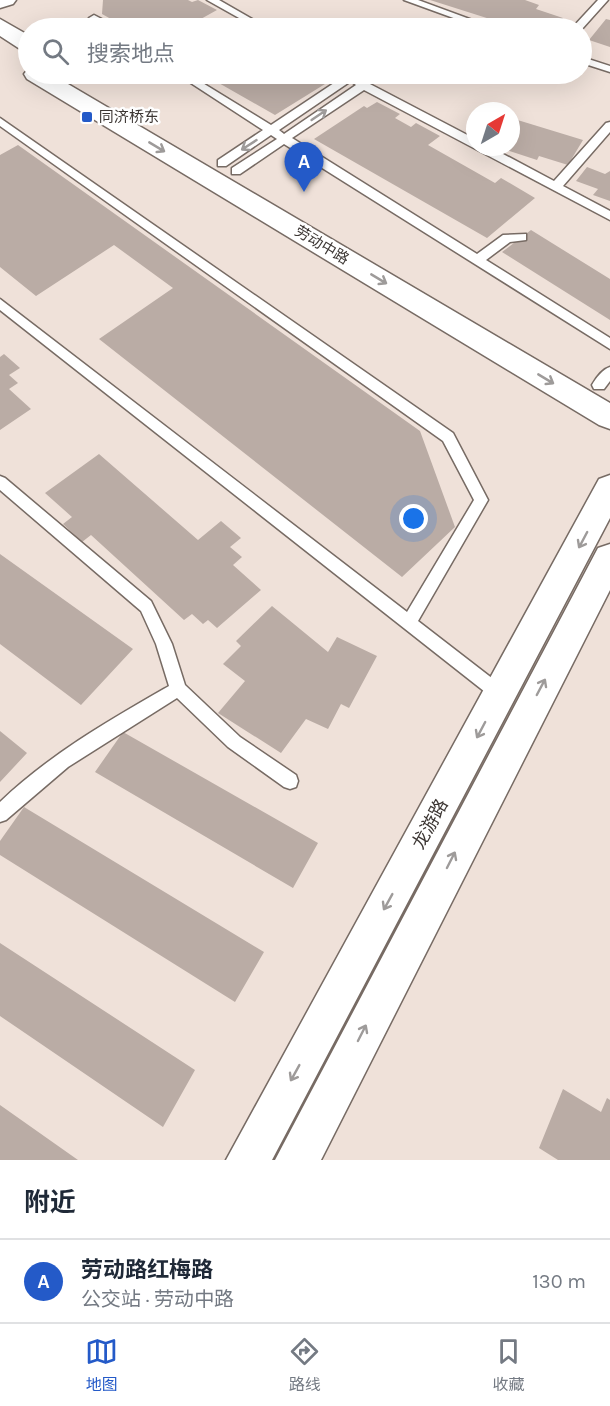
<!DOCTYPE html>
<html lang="zh">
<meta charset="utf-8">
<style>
body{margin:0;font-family:Karla,"Noto Sans SC",sans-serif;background:#f2f2f3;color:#1f2937}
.compass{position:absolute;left:466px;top:102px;width:54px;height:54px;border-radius:50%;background:#fff;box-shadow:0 6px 24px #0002;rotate:39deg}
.you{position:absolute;left:414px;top:519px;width:21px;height:21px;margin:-15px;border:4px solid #fff;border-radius:50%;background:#1a73e8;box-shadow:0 0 0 9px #1a73e833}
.badge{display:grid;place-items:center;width:39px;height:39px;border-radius:50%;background:#245ac8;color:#fff;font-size:20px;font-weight:700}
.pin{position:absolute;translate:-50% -50px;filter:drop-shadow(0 2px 3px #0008)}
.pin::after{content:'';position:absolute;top:32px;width:21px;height:18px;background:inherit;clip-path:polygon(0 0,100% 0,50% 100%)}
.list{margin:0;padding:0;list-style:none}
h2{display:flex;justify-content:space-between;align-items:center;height:78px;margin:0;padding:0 24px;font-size:26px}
h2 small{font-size:20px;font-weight:400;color:#747a83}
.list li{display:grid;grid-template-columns:39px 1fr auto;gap:18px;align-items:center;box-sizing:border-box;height:84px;padding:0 24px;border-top:2px solid #e0e1e3}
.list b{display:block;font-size:22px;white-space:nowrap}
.list p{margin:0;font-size:20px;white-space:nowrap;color:#747a83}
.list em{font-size:20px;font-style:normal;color:#747a83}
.icon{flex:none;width:33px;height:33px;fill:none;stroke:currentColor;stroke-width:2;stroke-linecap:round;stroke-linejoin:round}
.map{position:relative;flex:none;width:610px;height:1160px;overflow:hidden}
.search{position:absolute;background:#fff;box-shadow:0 6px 24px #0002;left:18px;right:18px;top:18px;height:66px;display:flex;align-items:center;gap:15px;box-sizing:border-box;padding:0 21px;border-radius:33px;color:#747a83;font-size:22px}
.sheet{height:162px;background:#fff}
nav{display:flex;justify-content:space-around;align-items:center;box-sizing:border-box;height:84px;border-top:2px solid #e0e1e3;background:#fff;font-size:16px;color:#747a83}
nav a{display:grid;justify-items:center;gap:3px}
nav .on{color:#245ac8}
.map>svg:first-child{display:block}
.building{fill:#baaca5}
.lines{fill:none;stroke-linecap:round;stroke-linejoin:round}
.service-casing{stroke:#776b64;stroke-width:3}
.minor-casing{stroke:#776b64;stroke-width:3}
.secondary-casing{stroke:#776b64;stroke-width:3}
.primary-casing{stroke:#776b64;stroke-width:3}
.service{fill:#fff;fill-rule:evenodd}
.minor{fill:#fff;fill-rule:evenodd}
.secondary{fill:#fff;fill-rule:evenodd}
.primary{fill:#fff;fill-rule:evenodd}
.oneway{stroke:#9e9b9a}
.poi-dot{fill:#245ac8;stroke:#fff;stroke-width:2}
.labels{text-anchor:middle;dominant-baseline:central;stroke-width:5;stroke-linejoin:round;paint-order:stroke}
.far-poi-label{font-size:15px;fill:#3d3734;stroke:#fff;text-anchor:start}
.far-street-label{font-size:15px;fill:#3d3734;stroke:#fff}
.street-label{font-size:18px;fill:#3d3734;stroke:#fff}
</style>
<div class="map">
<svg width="610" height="1160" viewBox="0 0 610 1160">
<rect width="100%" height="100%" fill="#efe1d9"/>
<path class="building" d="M103 0H188L192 2 198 0 217 10 190 25 196 28H127L102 14Z
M430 0H525L539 5 536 9 563 18 554 28H507L490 22 493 20Z
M606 19 610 20V47L589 40Z
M203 74H308L325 84 275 115Z
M377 102 400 114 395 118 411 127 416 123 440 136 428 145 495 183 501 178 535 198 487 238 314 139 364 106 367 108Z
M511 118 583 140 568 165 539 156 537 160 503 149 511 147Z
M18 145 420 431 455 527 402 577 99 339 173 288 114 245 36 296 0 267V155Z
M587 167 605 174 610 171V201L593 195 598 189 576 181Z
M531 230 610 279V320L502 252Z
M4 354 20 368 9 375 18 383 9 389 31 409 0 430V357Z
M99 454 198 540 221 521 241 538 230 547 242 557 233 565 261 590 217 628 208 620 203 624 192 614 184 620 91 535 82 542 63 524 72 517 45 493Z
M0 554 133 649 81 705 0 644Z
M272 606 328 652 337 637 377 656 349 708 341 704 328 729 306 719 281 753 218 713 245 681 223 664 241 646 236 641Z
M0 731 27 753 0 782Z
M123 732 318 843 293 888 95 772Z
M24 807 264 952 235 1002 0 855V841Z
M0 943 195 1070 163 1127 0 1016Z
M563 1089 601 1112 607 1098 610 1100V1160H558L539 1148Z
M0 1105 78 1160H0Z"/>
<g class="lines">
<g class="service-casing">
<path id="service" d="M207 0H219L268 28H257Z
M404 0H418L494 28H481Z
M598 0H608L582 29 572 28Z
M94 15 115 26 116 28H105L90 20 89 18Z
M582 57 610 66V72L582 63Z
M177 74H188L271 125 346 75H354V78L368 83 475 139V147H490L554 181 606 123 610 122V132L563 186 610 211V220L364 90 292 138 477 254 503 235 526 234V240L510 242 486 260 610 338V349L284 144 240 174H232V168L277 139 271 135 226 166H218V160L263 130ZM351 81 356 85 284 134 279 130Z
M0 118 453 433 488 500 418 621 506 689 508 694 506 699 500 701 494 699 0 310V299L407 612 474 500 443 441 0 126Z
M610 367V381L604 389H594L592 385C596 378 603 369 610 367Z
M0 476 5 478 151 601 172 644 185 685 240 737 296 775 298 781 296 787 290 789 284 787 228 747 177 698 68 767 6 820 0 822V802C50 754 110 720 169 686L156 644 141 611 0 490Z"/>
</g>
<g class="minor-casing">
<path id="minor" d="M0 0H16L13 4 0 8Z"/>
</g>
<g class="secondary-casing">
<path id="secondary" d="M610 475V518L272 1160H226L599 479Z
M610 544V590L321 1160H275L598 548Z"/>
</g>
<g class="primary-casing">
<path id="primary" d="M0 19 28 35V51L20 49 0 36Z
M28 69V74H51L610 403V429L599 425 27 79 24 74Z"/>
</g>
<use href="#service" class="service"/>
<use href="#minor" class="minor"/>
<use href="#secondary" class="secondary"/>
<use href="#primary" class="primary"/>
</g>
<defs><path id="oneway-shaft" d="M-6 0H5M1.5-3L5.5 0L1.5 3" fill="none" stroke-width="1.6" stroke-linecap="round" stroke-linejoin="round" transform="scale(1.5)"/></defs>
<g class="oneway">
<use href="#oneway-shaft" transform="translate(319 115) rotate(-34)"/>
<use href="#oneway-shaft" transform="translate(249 145) rotate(147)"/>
<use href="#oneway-shaft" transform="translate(157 147) rotate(31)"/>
<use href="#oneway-shaft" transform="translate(379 279) rotate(31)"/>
<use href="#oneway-shaft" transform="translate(546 379) rotate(31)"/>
<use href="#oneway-shaft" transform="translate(583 540) rotate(118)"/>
<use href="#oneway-shaft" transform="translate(541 687) rotate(-62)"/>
<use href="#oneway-shaft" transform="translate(481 730) rotate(118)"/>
<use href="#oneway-shaft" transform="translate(451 860) rotate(-63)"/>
<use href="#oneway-shaft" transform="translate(388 902) rotate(119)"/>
<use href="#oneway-shaft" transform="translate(362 1033) rotate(-63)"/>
<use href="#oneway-shaft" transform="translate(295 1073) rotate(119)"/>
</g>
<rect class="poi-dot" x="81" y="111" width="12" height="12" rx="3"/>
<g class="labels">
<g class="far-poi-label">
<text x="99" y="117">同济桥东</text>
</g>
<g class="far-street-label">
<text transform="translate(322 245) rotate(31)">劳动中路</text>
</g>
<g class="street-label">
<text transform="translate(430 824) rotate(-61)">龙游路</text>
</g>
</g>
</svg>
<svg class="compass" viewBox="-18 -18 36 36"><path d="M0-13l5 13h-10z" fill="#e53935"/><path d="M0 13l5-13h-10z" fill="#747a83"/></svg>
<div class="you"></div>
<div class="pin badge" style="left:304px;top:192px">A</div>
<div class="search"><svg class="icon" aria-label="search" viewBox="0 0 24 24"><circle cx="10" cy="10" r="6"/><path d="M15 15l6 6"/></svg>搜索地点</div>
</div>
<section class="sheet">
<h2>附近<small></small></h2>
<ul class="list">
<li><span class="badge">A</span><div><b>劳动路红梅路</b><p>公交站 · 劳动中路</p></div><em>130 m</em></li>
</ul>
</section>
<nav>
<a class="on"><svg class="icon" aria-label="map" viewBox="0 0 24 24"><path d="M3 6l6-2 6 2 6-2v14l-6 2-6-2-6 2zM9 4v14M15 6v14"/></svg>地图</a>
<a><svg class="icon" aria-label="directions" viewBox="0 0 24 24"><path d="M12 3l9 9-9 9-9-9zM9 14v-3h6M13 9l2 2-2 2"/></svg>路线</a>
<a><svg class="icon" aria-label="saved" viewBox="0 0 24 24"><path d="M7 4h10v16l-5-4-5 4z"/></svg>收藏</a>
</nav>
